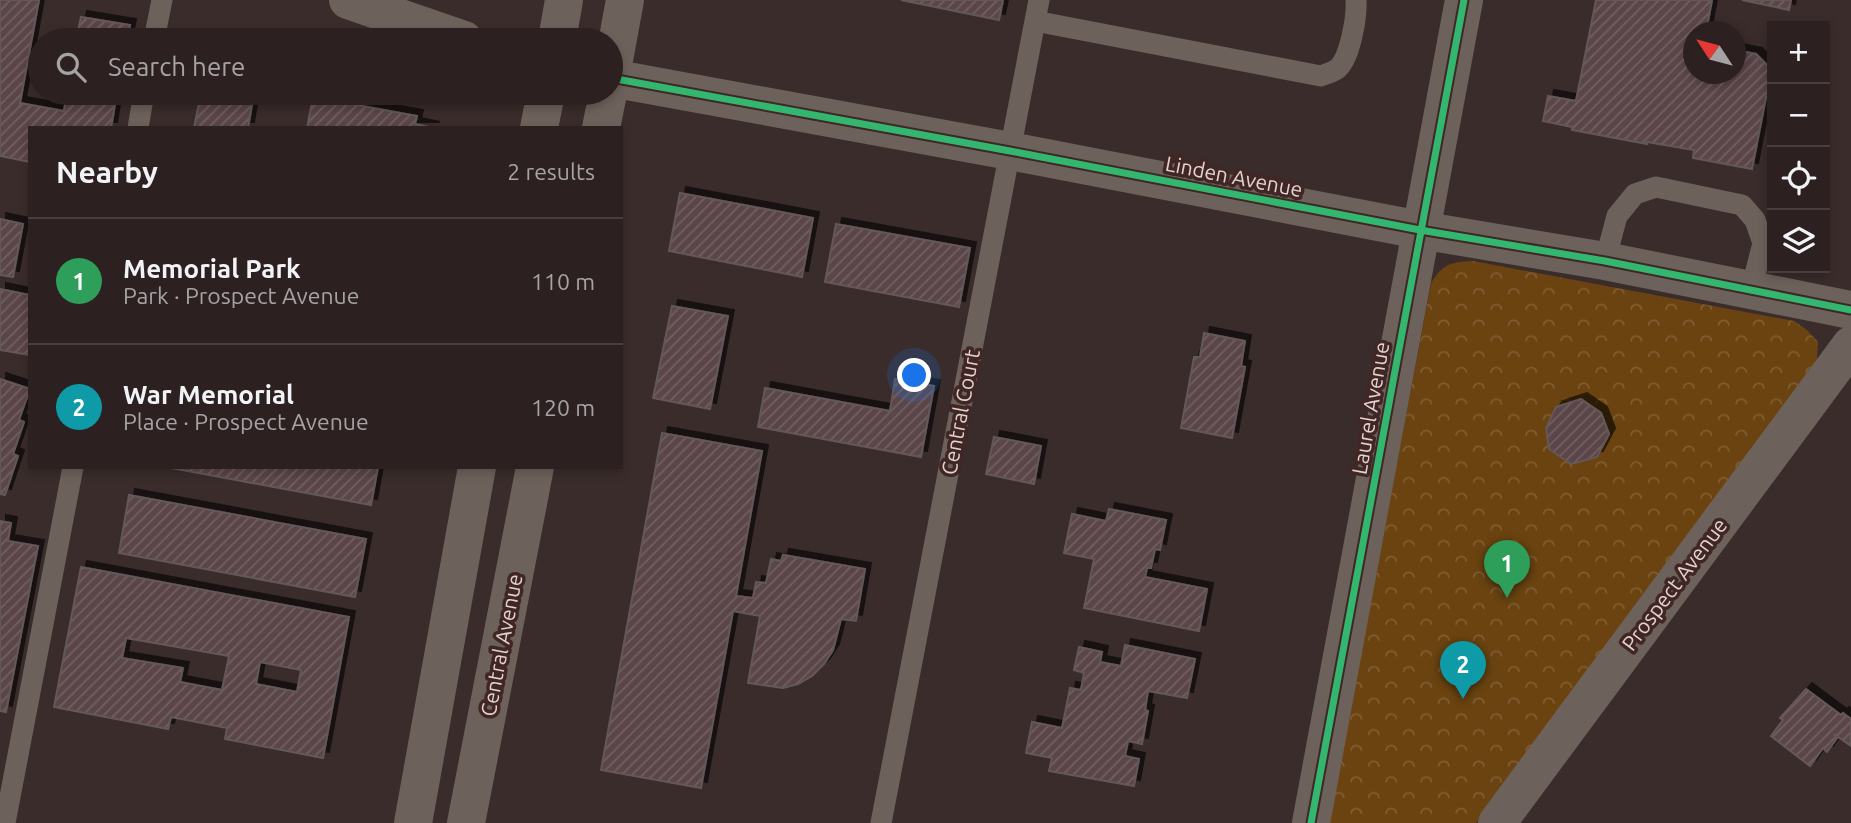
<!DOCTYPE html>
<meta charset="utf-8">
<style>
body{margin:0;font-family:Ubuntu,sans-serif;background:#382e2d;color:#f1f3f6}
.controls{position:absolute;right:21px;top:21px;display:grid;overflow:hidden;border-radius:0px;box-shadow:0 4px 10px #0003}
.controls button{width:63px;height:63px;display:grid;place-items:center;padding:0;border:0;border-bottom:2px solid #483e3e;background:#2c2120;color:#f1f3f6;font:35px sans-serif}
.compass{position:absolute;left:1683px;top:21px;width:63px;height:63px;border-radius:50%;background:#2c2120;box-shadow:0 4px 10px #0003;rotate:306deg}
.you{position:absolute;left:915px;top:376px;width:24px;height:24px;margin:-18px;border:5px solid #fff;border-radius:50%;background:#1a73e8;box-shadow:0 0 0 10px #1a73e833}
.badge{display:grid;place-items:center;width:46px;height:46px;border-radius:50%;background:#b45309;color:#fff;font-size:23px;font-weight:700}
.pin{position:absolute;translate:-50% -58px;filter:drop-shadow(0 2px 4px #0008)}
.pin::after{content:'';position:absolute;top:37px;width:24px;height:21px;background:inherit;clip-path:polygon(0 0,100% 0,50% 100%)}
.list{margin:0;padding:0;list-style:none}
h2{display:flex;justify-content:space-between;align-items:center;height:91px;margin:0;padding:0 28px;font-size:30px}
h2 small{font-size:23px;font-weight:400;color:#a6a3a5}
.list li{display:grid;grid-template-columns:46px 1fr auto;gap:21px;align-items:center;box-sizing:border-box;height:126px;padding:0 28px;border-top:2px solid #483e3e}
.list b{display:block;font-size:26px;white-space:nowrap}
.list p{margin:0;font-size:23px;white-space:nowrap;color:#a6a3a5}
.list em{font-size:23px;font-style:normal;color:#a6a3a5}
.icon{flex:none;width:38px;height:38px;fill:none;stroke:currentColor;stroke-width:2;stroke-linecap:round;stroke-linejoin:round}
.map{position:relative;flex:none;width:1851px;height:823px;overflow:hidden}
.search{position:absolute;background:#2c2120;box-shadow:0 4px 10px #0003;left:28px;top:28px;width:595px;height:77px;display:flex;align-items:center;gap:18px;box-sizing:border-box;padding:0 24px;border-radius:38px;color:#a6a3a5;font-size:26px}
.panel{position:absolute;background:#2c2120;box-shadow:0 4px 10px #0003;left:28px;top:126px;width:595px;height:343px;border-radius:0px}
.map>svg:first-child{display:block}
.park{fill:url(#park-crowns)}
.building{fill:url(#building-hatch);stroke:#645859;stroke-width:2;fill-rule:evenodd;filter:url(#shadow)}
.lines{fill:none;stroke-linecap:round;stroke-linejoin:round}
.lane{stroke:#6d615b;stroke-width:21}
.street{stroke:#6d615b;stroke-width:38}
.cycleway-casing{stroke:#402725;stroke-width:11}
.cycleway{stroke:#33b770;stroke-width:7}
.labels{text-anchor:middle;dominant-baseline:central;stroke-width:7;stroke-linejoin:round;paint-order:stroke}
.street-label{font-size:21px;fill:#e3d2d0;stroke:#402725}
</style>
<div class="map">
<svg width="1851" height="823" viewBox="0 0 1851 823">
<defs>
<pattern id="park-crowns" width="20" height="18" patternUnits="userSpaceOnUse" patternTransform="scale(1.75)"><rect width="20" height="18" fill="#6a4310"/><path d="M2 6a3 3 0 1 1 6 0M12 15a3 3 0 1 1 6 0" fill="none" stroke="#7f5d32"/></pattern>
<pattern id="building-hatch" width="6" height="6" patternUnits="userSpaceOnUse" patternTransform="scale(1.75)"><rect width="6" height="6" fill="#5a4549"/><path d="M-1 1l2-2M0 6l6-6M5 7l2-2" fill="none" stroke="#725f62"/></pattern>
<filter id="shadow"><feDropShadow dx="6" dy="-6" stdDeviation="0" flood-color="#0009"/></filter>
</defs>
<rect width="100%" height="100%" fill="#3a2c2b"/>
<path class="park" d="M1473 261 1794 321 1807 330 1818 342 1817 359 1809 373 1476 823H1329L1431 283C1443 264 1450 262 1473 261Z"/>
<path class="building" d="M0 0H39L20 103 64 111 67 93H117L111 128H30V162L0 156Z
M901 0H1003L999 20Z
M1596 0H1712L1706 32H1694V74H1736V50L1756 54 1768 66 1770 77 1752 169 1693 158 1694 150 1647 142V144L1572 130V127L1543 121 1548 96 1576 101Z
M1742 0H1791L1789 10Z
M81 17 130 25 127 40H76Z
M201 93H254L248 128H194Z
M313 97 417 116 415 124 434 128H307Z
M680 193 813 218 802 277 669 251Z
M0 219 23 224 13 277 0 275Z
M836 224 970 248 959 307 825 282Z
M0 289 30 295V355L0 350Z
M672 306 728 316 710 409 653 398Z
M1204 333 1245 341 1241 366 1245 367 1232 438 1181 428 1194 357H1200Z
M0 379 30 389 19 420 24 422 13 454 18 456 5 495 0 494Z
M895 379 934 386 921 457 758 427 765 388 890 411Z
M1581 399 1601 413 1609 434 1597 457 1571 464 1549 449 1546 428 1556 407Z
M662 433 762 451 736 596 753 598 756 582 766 583 771 559 781 561 783 555 865 569 856 621 841 619 833 650 824 664 812 676 798 684 783 688 748 683 760 616 733 611 701 788 601 770Z
M994 437 1041 446 1034 484 986 474Z
M166 467H378L371 505Z
M129 495 366 539 355 597 119 553Z
M1109 509 1166 520 1160 550 1155 549 1151 568H1147L1145 577 1207 589 1199 631 1084 608 1094 559 1064 553 1072 514 1106 521Z
M0 521 11 523 8 541 38 546 6 712 0 711Z
M81 567 349 617 323 758 225 739 227 728 171 717 168 729 54 707ZM126 638 229 656 222 690 180 682 183 668 122 658ZM260 662 301 670 297 692 256 684Z
M1125 645 1195 659 1187 698 1148 691 1145 710 1148 711 1142 744 1128 741 1125 756 1139 759 1134 786 1049 771 1052 758 1026 753 1032 722 1062 728 1070 688 1081 690 1084 673 1074 670 1079 647 1102 652 1100 662 1121 666Z
M1806 689 1841 715 1843 713 1851 719V746L1834 734 1837 738 1827 752 1823 748 1810 766 1771 736 1783 720 1780 718Z"/>
<g class="lines">
<path class="lane" d="M1035 21 1321 76C1326 74 1333 72 1337 69 1350 59 1357 17 1356 0
M154 40 162 0
M138 128 144 93
M1605 261 1617 216 1635 194 1656 187 1742 205 1755 220 1763 243 1751 290
M5 823 73 467
M881 823 1039 0"/>
<path class="street" d="M348 0 464 40
M557 40 564 0
M611 76 625 0
M611 78 1010 151 1420 230 1605 261 1851 310
M539 128 546 93
M601 128 608 93
M413 823 477 467
M466 823 535 467
M1311 823 1464 0
M1497 823 1851 345"/>
<g class="cycleway-casing">
<path id="cycleway" d="M611 78 1010 151 1420 230 1605 261 1851 310
M1311 823 1464 0"/>
</g>
<use href="#cycleway" class="cycleway"/>
</g>
<g class="labels">
<g class="street-label">
<text transform="translate(1234 176) rotate(11)">Linden Avenue</text>
<text transform="translate(1370 408) rotate(-80)">Laurel Avenue</text>
<text transform="translate(960 412) rotate(-79)">Central Court</text>
<text transform="translate(1674 584) rotate(-53)">Prospect Avenue</text>
<text transform="translate(501 645) rotate(-79)">Central Avenue</text>
</g>
</g>
</svg>
<div class="controls">
<button>+</button>
<button>−</button>
<button><svg class="icon" aria-label="locate" viewBox="0 0 24 24"><circle cx="12" cy="12" r="6"/><path d="M12 2v4M12 18v4M2 12h4M18 12h4"/></svg></button>
<button><svg class="icon" aria-label="layers" viewBox="0 0 24 24"><path d="M12 4l9 5-9 5-9-5zM3 14l9 5 9-5"/></svg></button>
</div>
<svg class="compass" viewBox="-18 -18 36 36"><path d="M0-13l5 13h-10z" fill="#e53935"/><path d="M0 13l5-13h-10z" fill="#a6a3a5"/></svg>
<div class="you"></div>
<div class="pin badge" style="left:1507px;top:598px;background:#2e9e5b">1</div>
<div class="pin badge" style="left:1463px;top:699px;background:#0f9aa8">2</div>
<div class="search"><svg class="icon" aria-label="search" viewBox="0 0 24 24"><circle cx="10" cy="10" r="6"/><path d="M15 15l6 6"/></svg>Search here</div>
<section class="panel">
<h2>Nearby<small>2 results</small></h2>
<ul class="list">
<li><span class="badge" style="background:#2e9e5b">1</span><div><b>Memorial Park</b><p>Park · Prospect Avenue</p></div><em>110 m</em></li>
<li><span class="badge" style="background:#0f9aa8">2</span><div><b>War Memorial</b><p>Place · Prospect Avenue</p></div><em>120 m</em></li>
</ul>
</section>
</div>
